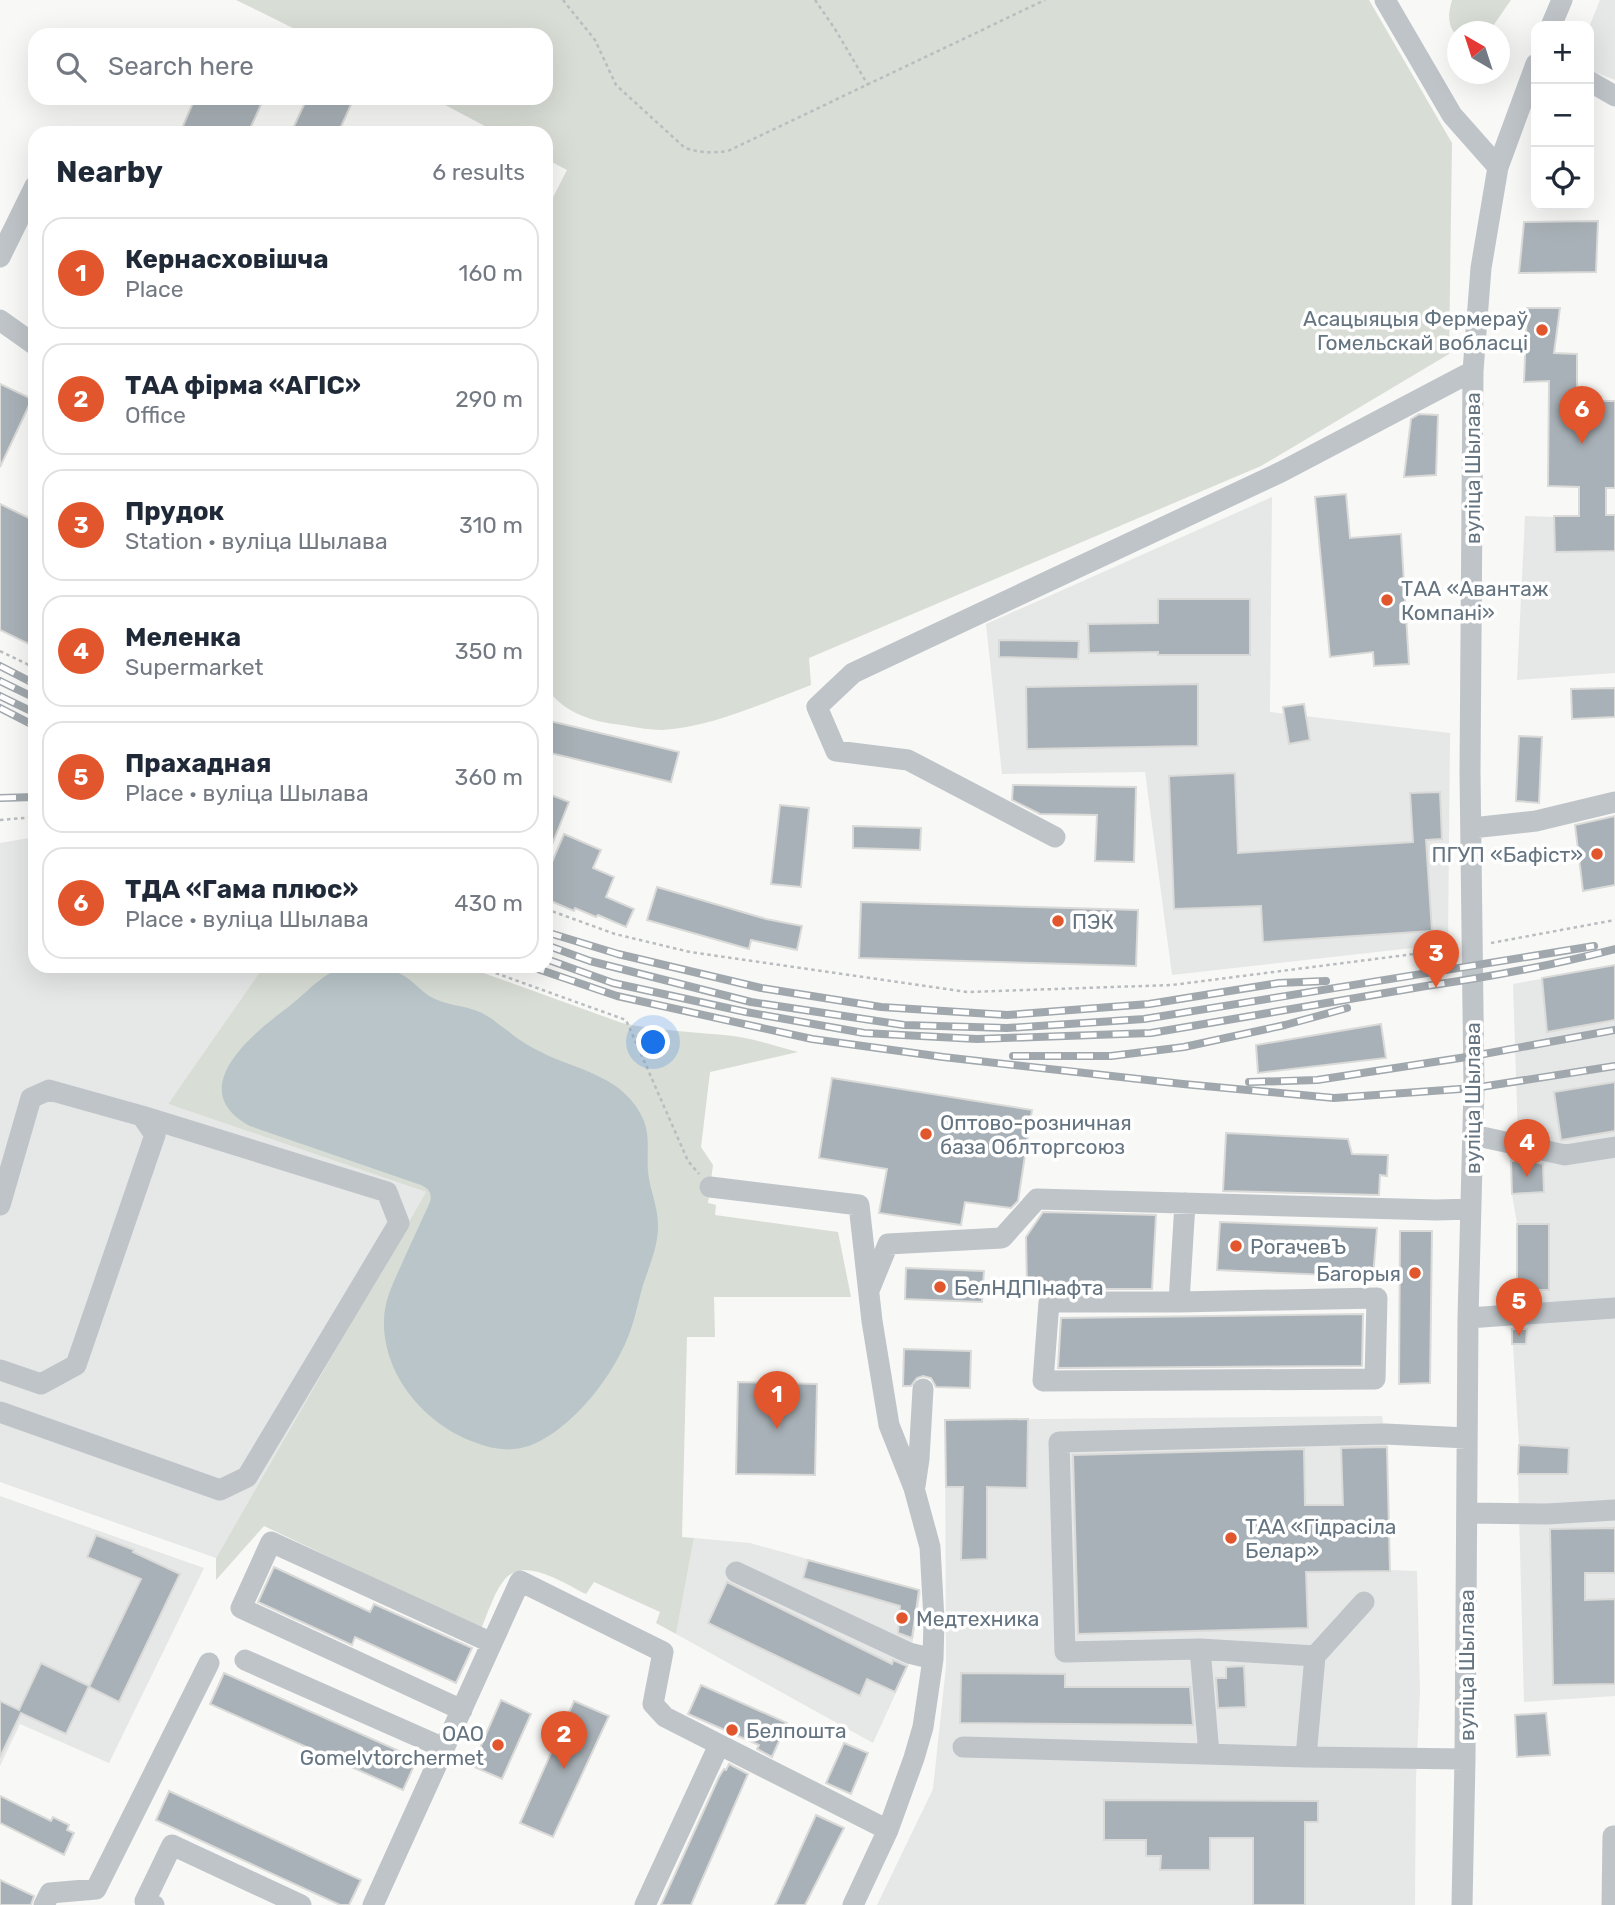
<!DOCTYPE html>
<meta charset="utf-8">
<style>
body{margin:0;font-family:Rubik,sans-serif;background:#f2f2f3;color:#1f2937}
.controls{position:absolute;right:21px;top:21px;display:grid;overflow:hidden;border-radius:14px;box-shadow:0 7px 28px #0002}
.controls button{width:63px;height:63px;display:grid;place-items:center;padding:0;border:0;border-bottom:2px solid #e0e1e3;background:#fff;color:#1f2937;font:35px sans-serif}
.compass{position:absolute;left:1447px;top:21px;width:63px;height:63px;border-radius:50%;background:#fff;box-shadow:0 7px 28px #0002;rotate:321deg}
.you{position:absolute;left:654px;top:1043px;width:24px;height:24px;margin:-18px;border:5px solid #fff;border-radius:50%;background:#1a73e8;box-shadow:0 0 0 10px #1a73e833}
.badge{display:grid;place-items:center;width:46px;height:46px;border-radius:50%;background:#e2562d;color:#fff;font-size:23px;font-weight:700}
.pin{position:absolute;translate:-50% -58px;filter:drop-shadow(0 2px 4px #0008)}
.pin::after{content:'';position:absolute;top:37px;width:24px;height:21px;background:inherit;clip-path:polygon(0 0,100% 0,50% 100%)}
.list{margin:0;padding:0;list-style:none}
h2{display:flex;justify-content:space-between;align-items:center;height:91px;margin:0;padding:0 28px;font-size:30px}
h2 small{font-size:23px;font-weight:400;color:#747a83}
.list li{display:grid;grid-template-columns:46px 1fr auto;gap:21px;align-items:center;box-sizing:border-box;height:112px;margin:0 14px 14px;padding:0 14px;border:2px solid #e0e1e3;border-radius:21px}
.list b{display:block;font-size:26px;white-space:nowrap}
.list p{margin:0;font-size:23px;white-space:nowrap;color:#747a83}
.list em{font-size:23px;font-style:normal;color:#747a83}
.icon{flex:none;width:38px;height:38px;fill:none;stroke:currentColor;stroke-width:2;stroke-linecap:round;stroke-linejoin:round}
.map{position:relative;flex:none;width:1615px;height:1905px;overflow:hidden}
.search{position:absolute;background:#fff;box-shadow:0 7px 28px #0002;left:28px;top:28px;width:525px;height:77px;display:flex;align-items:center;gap:18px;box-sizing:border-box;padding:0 24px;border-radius:21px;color:#747a83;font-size:26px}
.panel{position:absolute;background:#fff;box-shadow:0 7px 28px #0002;left:28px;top:126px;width:525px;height:847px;border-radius:21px}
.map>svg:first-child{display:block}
.built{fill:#e6e7e7}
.green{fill:#d8ddd5}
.water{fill:#b9c5c9}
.building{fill:#a8b1b7;stroke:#dadad8;stroke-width:2}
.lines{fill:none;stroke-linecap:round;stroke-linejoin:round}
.path{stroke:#babdc0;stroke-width:2.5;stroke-dasharray:3.5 3.5;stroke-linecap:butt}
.minor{stroke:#bfc4c8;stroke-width:21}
.rail-casing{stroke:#a1a8ad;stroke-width:8}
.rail{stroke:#fff;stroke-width:5;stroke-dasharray:16;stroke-linecap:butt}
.poi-dot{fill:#e2562d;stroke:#fff;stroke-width:2.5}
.labels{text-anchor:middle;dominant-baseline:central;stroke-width:7;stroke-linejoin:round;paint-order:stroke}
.poi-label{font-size:21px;fill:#647480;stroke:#fff;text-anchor:start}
.street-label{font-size:21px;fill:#647480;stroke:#fff}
</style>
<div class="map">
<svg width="1615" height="1905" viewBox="0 0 1615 1905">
<rect width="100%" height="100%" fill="#f8f8f6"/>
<path class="built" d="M1600 0H1615V80L1589 70V27Z
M1272 497 1270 712 1450 733 1448 944 1172 975 1145 772 1002 774 986 624Z
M1525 516 1615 519V673L1517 680Z
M35 837V966H264L168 1104 426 1192 216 1558 0 1482V843Z
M1615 965V1696L1524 1702 1518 1474 1519 1445 1512 1329 1517 1290V1224L1512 1194 1509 1139 1518 1136 1513 984Z
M1382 1416 1387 1447 1390 1570 1417 1571 1420 1692 1416 1778 1415 1905H877L933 1789 946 1666 945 1420Z
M0 1496 204 1568 109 1763 20 1724 0 1766Z
M694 1538 750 1543 921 1591 909 1664 873 1743 676 1634Z"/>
<path class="green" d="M236 0H1369L1452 143 1449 354 1261 466 809 658 811 685C763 703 713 727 662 730 647 730 630 726 614 724 587 720 562 711 546 687V211L567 170 546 159V133H498L432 98H546V35H307Z
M1452 0H1511L1493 26 1487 31 1458 32 1457 36C1447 25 1448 14 1452 0Z
M264 966H464L622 1023C659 1031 696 1032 733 1036 755 1039 776 1046 798 1052L710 1072 701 1147 713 1165 708 1203 716 1205 715 1215 838 1232 851 1297H714L715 1337H687L682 1537 694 1538 676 1634 656 1623 660 1612 594 1582 586 1594C565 1584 525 1556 505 1579 494 1592 488 1613 481 1629L264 1526 216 1580V1558L426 1192 168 1104Z"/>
<path class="water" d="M350 966C370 966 388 966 406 977 415 983 422 992 431 997 447 1006 466 1005 482 1013 492 1018 499 1025 508 1031 520 1041 534 1049 549 1056 579 1069 615 1077 635 1105 653 1130 646 1145 648 1172 650 1191 659 1209 658 1229 657 1249 649 1267 643 1285 638 1302 635 1320 628 1337 613 1375 577 1422 540 1441 518 1453 496 1451 474 1442 425 1424 383 1375 384 1321 384 1299 395 1280 403 1261 412 1241 421 1222 430 1202 432 1194 430 1189 421 1185L250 1126C183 1090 252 1034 287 1008 307 993 324 970 350 966Z"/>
<path class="building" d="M195 98H264L248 133H180Z
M307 98H354L338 133H291Z
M1598 221 1596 272 1519 273 1524 222Z
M1527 308H1560L1554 353 1577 354V401H1615V488H1606V515H1615V551L1555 552 1554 516H1579V487L1548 486 1549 381 1524 382Z
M0 384 32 399 0 467Z
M1419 414 1438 415 1436 475 1404 477 1411 419Z
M1346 494 1350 538 1401 534 1409 664 1374 666 1373 652 1330 657 1315 497Z
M0 504 35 521V647L0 630Z
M1158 599H1250V655H1158V652L1089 653 1088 624 1158 623Z
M999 640 1079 641 1078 659 999 657Z
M1198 684V746L1027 749 1026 687Z
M1615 688V717L1572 719 1571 689Z
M1304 704 1310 740 1289 744 1283 707Z
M546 720 679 752 671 782 546 752Z
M1519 736 1542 737 1539 803 1516 801Z
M1235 773 1238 853 1413 842 1410 793 1440 792 1442 839 1426 840 1432 931 1263 942 1261 906 1174 909 1169 776Z
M1013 785 1136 787 1134 862 1095 861 1097 815 1040 814 1012 800Z
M546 793 569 802 547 857H546Z
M780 805 809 808 801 887 771 884Z
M1615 816V885L1583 891 1575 825Z
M853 826 921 828 920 850 853 848Z
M564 834 601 850 593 868 614 877 606 897 634 909 626 927 598 915 596 917 575 908 574 911 546 899V876Z
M657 887 766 919 802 926 797 950 751 940 749 949 647 920Z
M861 902 1138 910 1136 966 859 958Z
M1615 965V1020L1547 1032 1542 978Z
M1381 1024 1386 1058 1258 1073 1256 1045Z
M832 1078 1032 1110 1018 1201 1011 1208 965 1202 961 1225 879 1213 887 1169 819 1158Z
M1615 1082V1131L1561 1140 1554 1092Z
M1226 1133 1348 1139 1352 1154 1388 1155 1387 1176 1380 1175 1379 1195 1223 1191Z
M1528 1160 1543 1164 1544 1192 1512 1194 1511 1161Z
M1043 1212 1156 1215 1152 1289H1027L1026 1237Z
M1220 1222 1377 1228 1373 1277 1217 1270Z
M1517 1224H1549V1290H1517Z
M1400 1231H1432L1430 1383 1399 1384Z
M906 1268 984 1271 982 1302 905 1299Z
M1363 1314 1362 1366 1058 1368 1061 1318Z
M1512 1329H1527L1526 1344H1512Z
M904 1349 971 1351 970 1388 936 1387 931 1378 923 1376 917 1378 911 1386H903Z
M738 1382 817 1384 815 1475 736 1474Z
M1028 1419 1027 1488 987 1487V1559L961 1560 963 1487H946L945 1420Z
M1519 1445 1569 1448 1568 1474H1518Z
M1387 1447 1390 1571 1306 1572 1308 1628 1078 1634 1073 1455 1304 1449 1305 1505H1343L1341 1448Z
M1615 1528V1573H1585V1600L1615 1599V1684L1553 1685 1550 1529Z
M96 1535 134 1550 133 1552 180 1574 119 1702 89 1687 141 1579 87 1557Z
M808 1560 919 1590 912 1638 898 1633 900 1606 803 1578Z
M274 1567 370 1612 374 1604 472 1648 456 1683 355 1637 352 1645 258 1602Z
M727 1582 892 1664 893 1660 907 1666 895 1692 867 1679 860 1696 708 1623Z
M41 1663 89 1686 66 1734 21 1713 0 1757V1701L19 1710Z
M1244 1666 1246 1707 1218 1708 1216 1678H1226V1667Z
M224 1673 417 1759 403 1790 210 1704Z
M961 1673 1065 1674V1687H1190L1193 1725 960 1723Z
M701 1685 787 1723 772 1757 757 1749 759 1745 688 1714Z
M501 1700 531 1714 502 1779 472 1766Z
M574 1701 609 1716 553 1837 520 1823Z
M1546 1713 1550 1755 1517 1757 1515 1715Z
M844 1743 868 1753 851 1794 826 1783Z
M729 1764 748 1774 691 1905H661L719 1777 724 1769 726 1770Z
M169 1791 361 1880 349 1905H340L156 1820Z
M0 1796 51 1821 53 1817 69 1825 67 1830 74 1833 64 1855 0 1823Z
M1104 1800 1318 1801V1822H1305V1905H1253V1838H1210V1870H1160L1161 1856H1146V1840H1104Z
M816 1815 844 1828 805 1905H775Z
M0 1880 34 1896 31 1905H0Z"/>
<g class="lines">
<path class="path" d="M563 0 595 40 616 85 685 148C700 153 712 153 728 151L1045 0
M815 0 835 29 868 85
M0 651 35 668
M0 820 35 817
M546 909 615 934 690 952 967 992 1172 985 1453 949
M1491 943 1615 920
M476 966 626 1020 688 1161 699 1174"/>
<path class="minor" d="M1385 0 1452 115 1498 167
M1551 26 1562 0
M1589 81 1615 96
M0 257 35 186
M0 320 35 345
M1472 828 1536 821 1615 802
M1055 837 908 760 836 751 817 707 853 673 1281 472 1473 371
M1473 1135 1565 1155 1615 1147
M710 1187 859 1205 872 1321 889 1425 914 1488 930 1547 934 1620 933 1659 923 1727 914 1758 888 1830 853 1905
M0 1205 31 1098 49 1090 142 1116 155 1135 76 1365 41 1384 0 1370
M870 1288 888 1244 1002 1238 1037 1199 1437 1210 1471 1209
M1179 1302H1049L1043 1381 1375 1379 1377 1298 1179 1302 1185 1203
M1468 1318 1615 1308
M0 1412 220 1490 247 1477 399 1223 387 1192 142 1116
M915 1486 919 1459 923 1389
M1467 1513 1547 1514 1615 1510
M736 1572 909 1653 933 1659
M1200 1649 1315 1656
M245 1660 444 1748
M462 1710 241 1608 271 1542 492 1643
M963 1747 1306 1757 1465 1759
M1209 1754 1200 1649 1065 1652 1059 1442 1385 1434 1467 1438
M1306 1757 1315 1656 1364 1602
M44 1905 50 1893 96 1889 209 1663
M154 1905 145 1901 172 1845 301 1905
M373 1905 520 1581 663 1652 653 1704 665 1717 888 1830
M645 1905 719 1745
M1462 1905 1465 1759 1468 1318 1474 1088 1470 772 1473 371 1481 268 1498 167 1536 64
M1612 1905 1613 1836H1615"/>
<g class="rail-casing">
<path id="rail" d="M0 666 35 684
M0 681 35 698
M0 696 35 713
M0 708 35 726
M0 798 35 797
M546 932 618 954 761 988 881 1007 1007 1015 1149 1004 1279 983 1326 981
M546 945 590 961 751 1002 904 1025 1007 1028 1144 1019 1594 946
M546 959 613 983 746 1012 864 1033 977 1039 1151 1033 1426 986C1490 977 1553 965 1615 949
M529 966 617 996 812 1039 943 1057 1183 1084 1334 1098 1474 1088 1615 1066
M1013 1056H1111L1184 1047 1285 1025 1347 1008
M1249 1082 1317 1080 1473 1056 1615 1030"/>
</g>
<use href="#rail" class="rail"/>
</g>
<g class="poi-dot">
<circle cx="1542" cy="330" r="7"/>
<circle cx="1387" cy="600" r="7"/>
<circle cx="1597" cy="854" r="7"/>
<circle cx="1058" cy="921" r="7"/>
<circle cx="926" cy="1134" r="7"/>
<circle cx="1236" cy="1246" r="7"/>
<circle cx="1415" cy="1273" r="7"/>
<circle cx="940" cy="1287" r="7"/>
<circle cx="1231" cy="1538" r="7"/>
<circle cx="902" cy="1618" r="7"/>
<circle cx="732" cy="1730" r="7"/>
<circle cx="498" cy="1745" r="7"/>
</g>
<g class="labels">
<g class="poi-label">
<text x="1528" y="318" text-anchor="end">Асацыяцыя Фермераў<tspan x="1528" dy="24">Гомельскай вобласці</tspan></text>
<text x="1401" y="588">ТАА «Авантаж<tspan x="1401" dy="24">Компані»</tspan></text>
<text x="1583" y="854" text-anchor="end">ПГУП «Бафіст»</text>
<text x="1072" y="921">ПЭК</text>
<text x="940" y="1122">Оптово-розничная<tspan x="940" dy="24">база Облторгсоюз</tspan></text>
<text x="1250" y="1246">РогачевЪ</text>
<text x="1401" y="1273" text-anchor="end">Багорыя</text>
<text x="954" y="1287">БелНДПІнафта</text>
<text x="1245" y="1526">ТАА «Гідрасіла<tspan x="1245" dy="24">Белар»</tspan></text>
<text x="916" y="1618">Медтехника</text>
<text x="746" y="1730">Белпошта</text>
<text x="484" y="1733" text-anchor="end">OAO<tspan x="484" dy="24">Gomelvtorchermet</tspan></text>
</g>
<g class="street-label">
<text transform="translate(1472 468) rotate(-90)">вуліца Шылава</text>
<text transform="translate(1472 1098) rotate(-90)">вуліца Шылава</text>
<text transform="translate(1466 1665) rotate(-90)">вуліца Шылава</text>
</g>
</g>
</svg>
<div class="controls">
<button>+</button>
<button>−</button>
<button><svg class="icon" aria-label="locate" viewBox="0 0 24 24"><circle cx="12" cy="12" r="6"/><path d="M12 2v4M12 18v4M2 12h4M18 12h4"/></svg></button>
</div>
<svg class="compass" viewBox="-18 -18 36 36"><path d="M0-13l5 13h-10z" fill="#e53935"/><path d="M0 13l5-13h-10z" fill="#747a83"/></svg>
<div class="you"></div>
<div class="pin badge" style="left:777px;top:1429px">1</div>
<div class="pin badge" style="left:564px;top:1769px">2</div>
<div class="pin badge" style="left:1436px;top:988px">3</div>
<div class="pin badge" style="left:1527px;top:1177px">4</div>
<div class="pin badge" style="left:1519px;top:1336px">5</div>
<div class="pin badge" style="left:1582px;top:444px">6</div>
<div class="search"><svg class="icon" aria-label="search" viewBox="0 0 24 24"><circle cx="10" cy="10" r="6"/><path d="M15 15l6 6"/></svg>Search here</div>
<section class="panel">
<h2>Nearby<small>6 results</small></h2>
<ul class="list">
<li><span class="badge">1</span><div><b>Кернасховішча</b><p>Place</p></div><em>160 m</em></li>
<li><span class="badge">2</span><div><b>ТАА фірма «АГІС»</b><p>Office</p></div><em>290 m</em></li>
<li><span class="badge">3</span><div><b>Прудок</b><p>Station · вуліца Шылава</p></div><em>310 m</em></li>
<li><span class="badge">4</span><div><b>Меленка</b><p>Supermarket</p></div><em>350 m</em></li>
<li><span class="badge">5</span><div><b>Прахадная</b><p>Place · вуліца Шылава</p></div><em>360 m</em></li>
<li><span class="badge">6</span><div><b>ТДА «Гама плюс»</b><p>Place · вуліца Шылава</p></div><em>430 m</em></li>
</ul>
</section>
</div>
